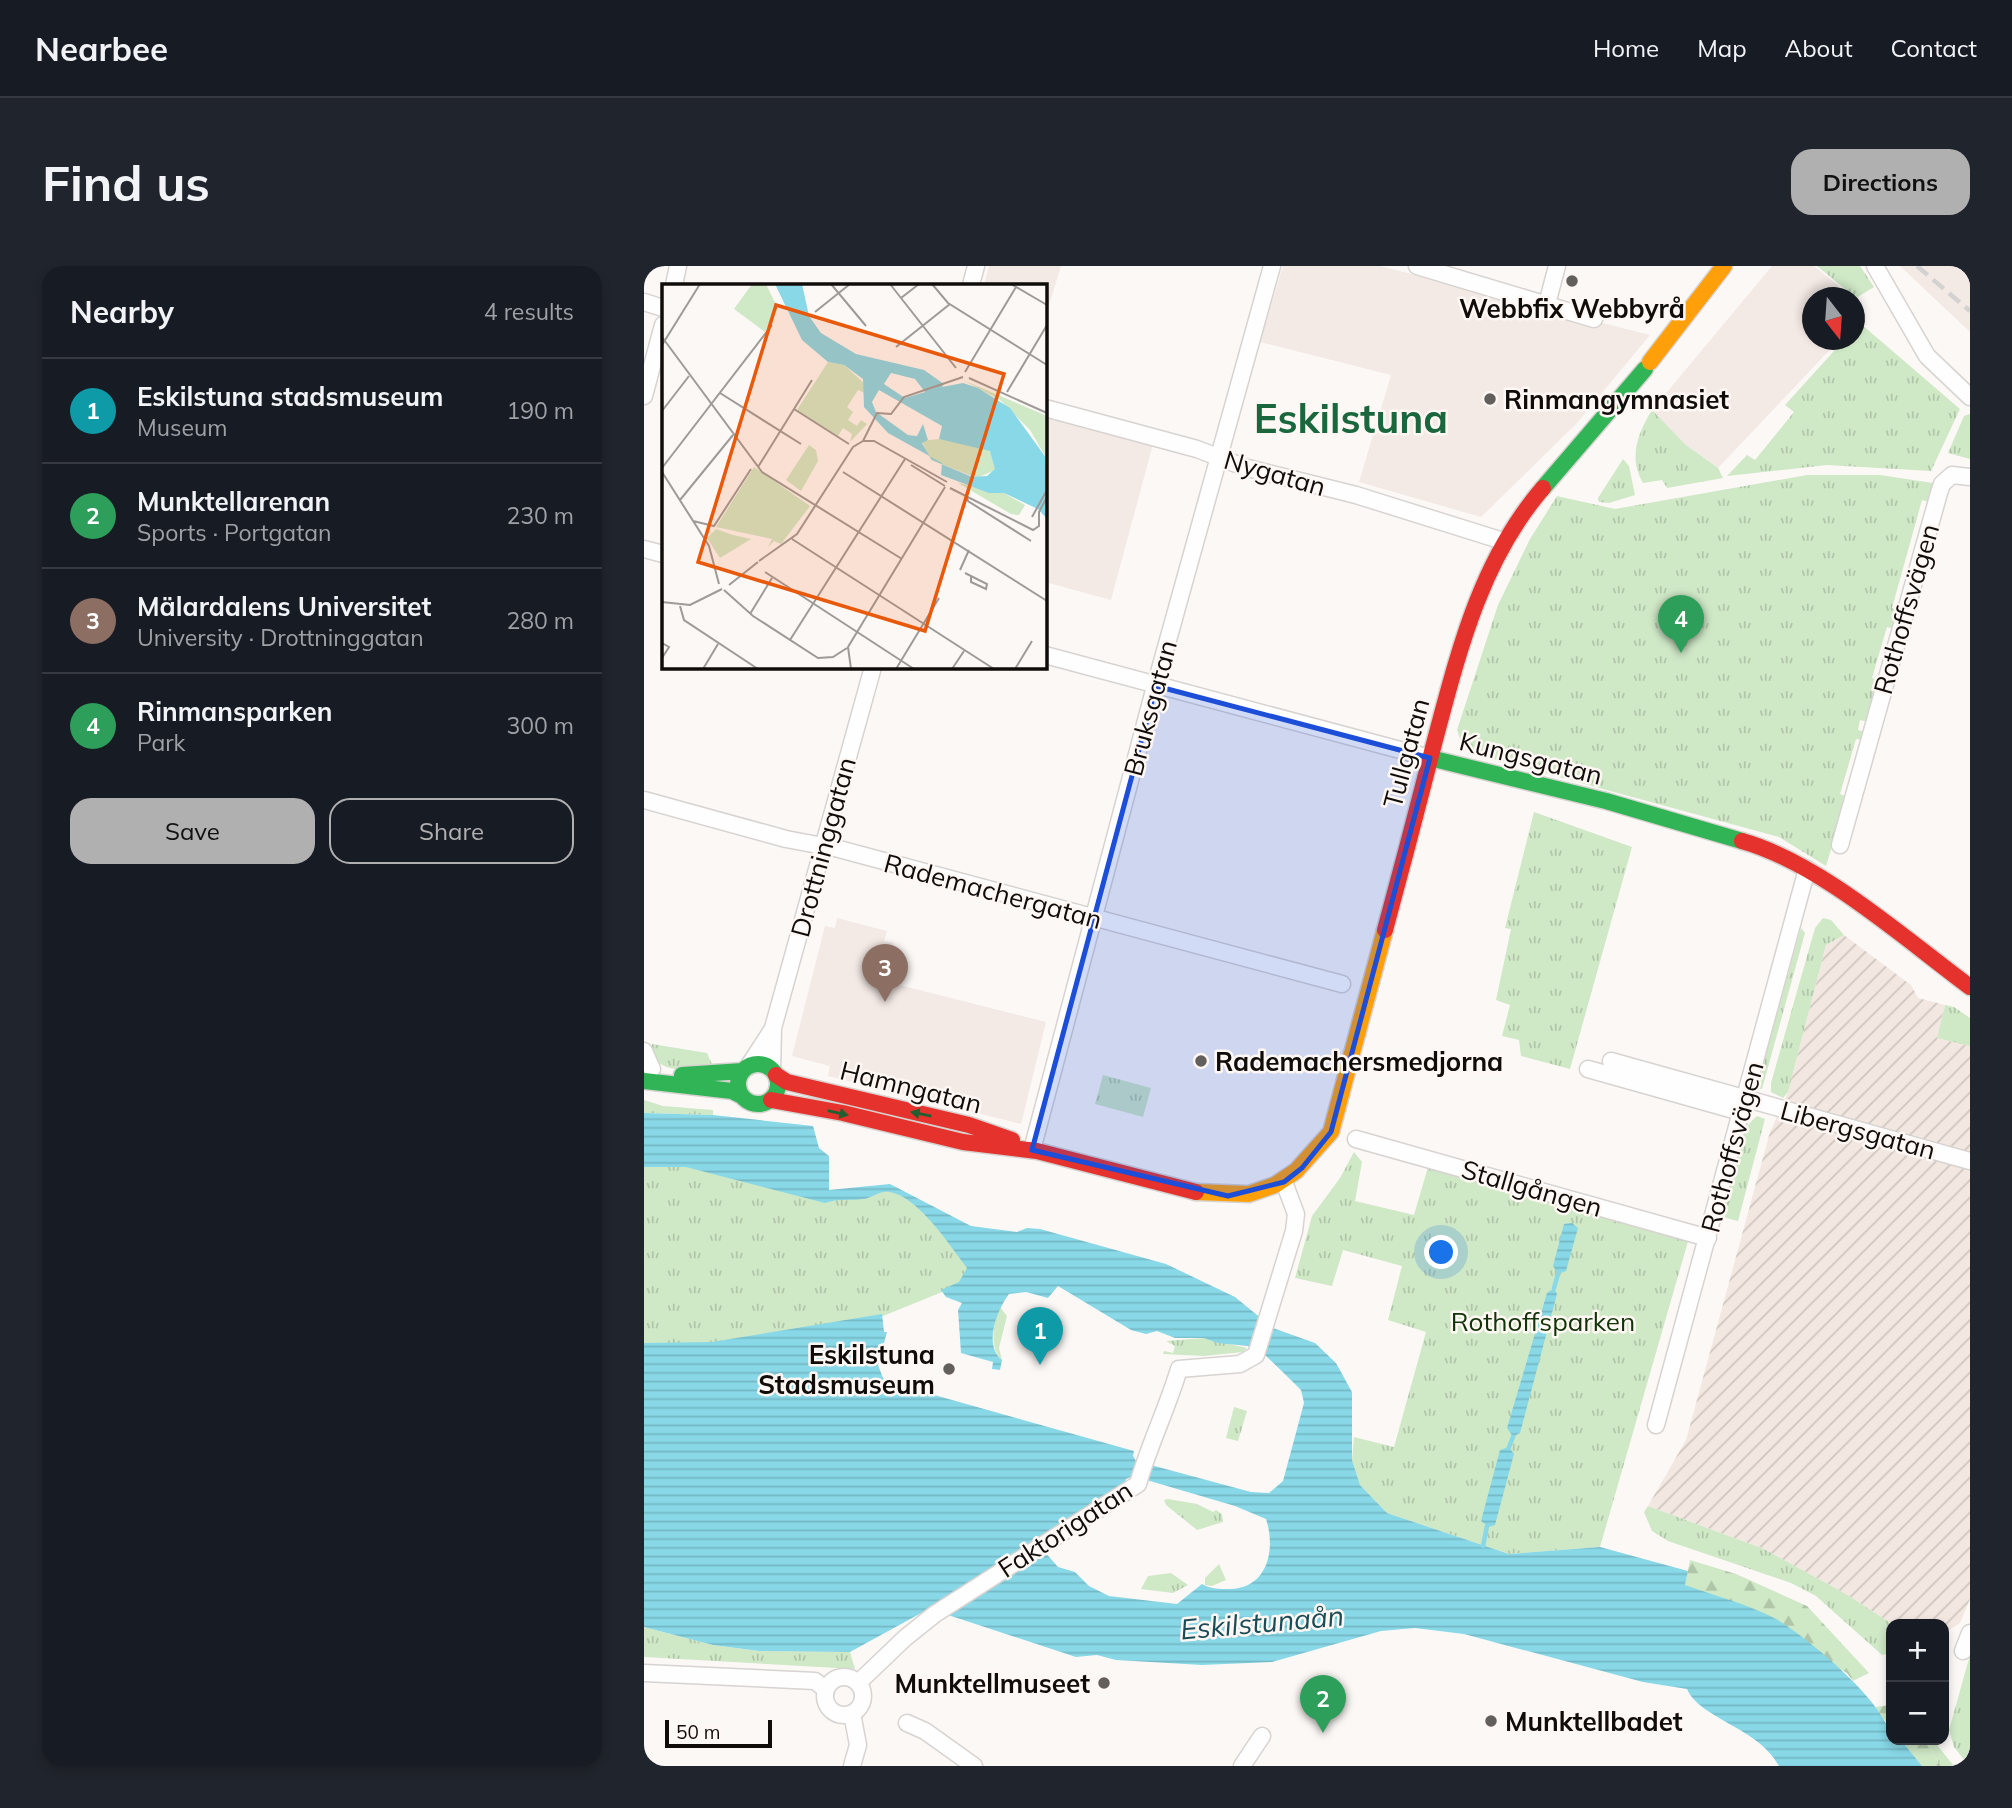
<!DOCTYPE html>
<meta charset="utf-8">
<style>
body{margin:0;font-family:Mulish,sans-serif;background:#20242c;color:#f1f3f6}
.controls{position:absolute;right:21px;bottom:21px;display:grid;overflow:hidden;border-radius:14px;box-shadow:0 4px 10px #0003}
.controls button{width:63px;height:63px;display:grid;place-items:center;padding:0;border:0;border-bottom:2px solid #363941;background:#171b24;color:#f1f3f6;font:35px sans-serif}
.compass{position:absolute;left:1158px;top:21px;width:63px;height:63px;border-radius:50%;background:#171b24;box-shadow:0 4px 10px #0003;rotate:163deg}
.scale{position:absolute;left:21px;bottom:18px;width:107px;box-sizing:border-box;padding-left:7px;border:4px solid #0f0c0a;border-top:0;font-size:19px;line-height:24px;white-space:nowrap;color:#0f0c0a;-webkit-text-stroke:5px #fff7f3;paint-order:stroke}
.you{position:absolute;left:798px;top:987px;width:24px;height:24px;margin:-18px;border:5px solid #fff;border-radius:50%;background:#1a73e8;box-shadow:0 0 0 10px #1a73e833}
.badge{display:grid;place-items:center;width:46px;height:46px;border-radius:50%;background:#b1b0b1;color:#fff;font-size:23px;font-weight:700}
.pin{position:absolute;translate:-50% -58px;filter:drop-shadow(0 2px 4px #0008)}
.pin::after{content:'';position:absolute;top:37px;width:24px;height:21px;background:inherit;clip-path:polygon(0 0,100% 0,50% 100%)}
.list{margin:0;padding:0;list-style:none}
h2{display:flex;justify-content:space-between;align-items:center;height:91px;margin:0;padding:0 28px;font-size:30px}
h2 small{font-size:23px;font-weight:400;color:#9ea1a6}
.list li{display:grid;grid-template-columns:46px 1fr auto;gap:21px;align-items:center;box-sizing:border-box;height:105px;padding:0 28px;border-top:2px solid #363941}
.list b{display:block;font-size:26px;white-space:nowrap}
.list p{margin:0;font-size:23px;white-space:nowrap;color:#9ea1a6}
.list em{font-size:23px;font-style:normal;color:#9ea1a6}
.actions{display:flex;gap:14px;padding:21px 28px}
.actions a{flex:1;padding:16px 0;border:2px solid #b1b0b1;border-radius:21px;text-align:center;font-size:24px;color:#b1b0b1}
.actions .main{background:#b1b0b1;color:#111}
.map{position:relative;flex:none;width:1326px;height:1500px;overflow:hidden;border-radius:21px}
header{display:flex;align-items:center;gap:42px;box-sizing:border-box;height:98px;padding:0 35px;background:#171b24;border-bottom:2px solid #363941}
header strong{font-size:33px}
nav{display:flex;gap:38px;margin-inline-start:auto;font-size:24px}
.intro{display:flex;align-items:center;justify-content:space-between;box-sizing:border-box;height:168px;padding:0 42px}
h1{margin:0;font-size:49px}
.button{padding:18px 32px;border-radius:21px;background:#b1b0b1;color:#111;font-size:24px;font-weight:700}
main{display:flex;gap:42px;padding:0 42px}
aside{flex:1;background:#171b24;border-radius:21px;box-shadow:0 4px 10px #0003}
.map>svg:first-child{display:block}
.industrial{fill:url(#industrial-furrows)}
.built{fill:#f3e9e5}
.grass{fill:url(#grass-tufts)}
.forest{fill:url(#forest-firs)}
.water{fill:url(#water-rules);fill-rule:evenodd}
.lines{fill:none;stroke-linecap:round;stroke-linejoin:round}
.stream{stroke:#88d8e7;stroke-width:4.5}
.street-casing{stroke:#d7d3d1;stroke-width:19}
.fast-casing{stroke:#d7d3d1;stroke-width:19}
.slow-casing{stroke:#d7d3d1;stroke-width:19}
.jam-casing{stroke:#d7d3d1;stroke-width:19}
.street{stroke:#fffefe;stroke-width:16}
.fast{stroke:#30b455;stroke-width:16}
.slow{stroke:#ff9f0a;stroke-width:16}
.jam{stroke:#e5322d;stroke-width:16}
.rail{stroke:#d3d2d1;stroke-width:4.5;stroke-dasharray:14 7;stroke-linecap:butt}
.oneway{fill:#206030}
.marked{fill:#1d4ed8;fill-opacity:0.2;stroke:#1d4ed8;stroke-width:5;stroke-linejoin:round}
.poi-dot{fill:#625f5d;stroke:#fff7f3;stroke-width:2.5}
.labels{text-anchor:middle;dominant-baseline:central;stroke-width:5;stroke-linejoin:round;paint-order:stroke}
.poi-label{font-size:26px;font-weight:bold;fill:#0f0c0a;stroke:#fff7f3;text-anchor:start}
.street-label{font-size:26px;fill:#0f0c0a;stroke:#fff7f3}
.park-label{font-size:26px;fill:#103407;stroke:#fff7f3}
.water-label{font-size:28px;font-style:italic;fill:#194c56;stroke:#fff7f3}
.town-label{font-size:40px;font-weight:bold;fill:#1a673e;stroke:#fff7f3}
.inset-road{fill:none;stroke:#9d9a98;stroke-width:2}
.view{fill:#e8590c;fill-opacity:0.15;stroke:#e8590c;stroke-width:3.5}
.inset-edge{fill:none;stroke:#0f0c0a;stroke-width:3.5}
</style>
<header>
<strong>Nearbee</strong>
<nav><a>Home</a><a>Map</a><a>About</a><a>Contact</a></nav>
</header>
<div class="intro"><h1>Find us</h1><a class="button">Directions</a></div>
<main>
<aside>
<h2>Nearby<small>4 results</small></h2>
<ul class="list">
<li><span class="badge" style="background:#0f9aa8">1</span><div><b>Eskilstuna stadsmuseum</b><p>Museum</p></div><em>190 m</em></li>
<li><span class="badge" style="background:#2e9e5b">2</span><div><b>Munktellarenan</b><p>Sports · Portgatan</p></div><em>230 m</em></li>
<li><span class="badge" style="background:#8d6e63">3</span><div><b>Mälardalens Universitet</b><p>University · Drottninggatan</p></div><em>280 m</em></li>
<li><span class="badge" style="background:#2e9e5b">4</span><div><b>Rinmansparken</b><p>Park</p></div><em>300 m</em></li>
</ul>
<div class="actions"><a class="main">Save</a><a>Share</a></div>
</aside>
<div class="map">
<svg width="1326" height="1500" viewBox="0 0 1326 1500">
<defs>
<pattern id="industrial-furrows" width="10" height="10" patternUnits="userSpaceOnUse" patternTransform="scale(1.75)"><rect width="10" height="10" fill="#f3e8e1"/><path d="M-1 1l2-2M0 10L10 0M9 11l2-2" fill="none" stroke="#cfc6c0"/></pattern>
<pattern id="grass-tufts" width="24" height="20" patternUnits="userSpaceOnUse" patternTransform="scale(1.75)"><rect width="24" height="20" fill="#cfe8c6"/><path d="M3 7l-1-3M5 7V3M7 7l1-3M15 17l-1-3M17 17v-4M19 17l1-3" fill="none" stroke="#b1c6a9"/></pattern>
<pattern id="forest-firs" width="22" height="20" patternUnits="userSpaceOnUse" patternTransform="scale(1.75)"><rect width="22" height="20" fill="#cfe8c6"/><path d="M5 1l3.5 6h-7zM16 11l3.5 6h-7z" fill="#b1c6a9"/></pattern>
<pattern id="water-rules" width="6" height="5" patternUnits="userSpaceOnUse" patternTransform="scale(1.75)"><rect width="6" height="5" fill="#88d8e7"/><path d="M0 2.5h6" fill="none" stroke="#74b8c5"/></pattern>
</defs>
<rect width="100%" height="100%" fill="#fcf8f6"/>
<path class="industrial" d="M1200 669 1267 719 1274 732 1301 739 1293 772 1326 780V1333L1316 1357 1300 1367V1358H1248L1202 1328 1120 1283 1004 1240 1042 1174 1126 866 1144 826 1182 679Z"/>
<path class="built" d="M345 0H417L401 52V19H340Z
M639 0H736L1006 69 933 157 837 251 715 216 747 109 616 76Z
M1128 0H1170L1208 31 1168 32V74H1195L1074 202 1042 179 1008 144Z
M1256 0H1326V66Z
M401 149 509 178 467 334 401 316Z
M193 652 243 665 240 675 249 677 240 715 402 756 377 858 184 810 186 800 148 790 181 660 191 662Z"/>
<path class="grass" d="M1173 0H1216L1230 21 1212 32Z
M1217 58 1316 143 1287 205 1183 199 1083 210 1103 189 1111 194 1150 146 1141 139 1200 74H1210L1211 62Z
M1008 144 1042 179 1074 202 1079 212 1023 222 1018 214 999 217C984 191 994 167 1008 144Z
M1325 148 1326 149V193L1304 187 1320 150Z
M979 193 985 200 991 229 965 237 955 236 954 232Z
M1163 209H1236L1289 217 1285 236 1278 234 1248 342 1255 344 1250 363 1243 361 1228 412 1235 414 1224 456 1216 454 1214 464 1221 466 1219 474 1212 473 1196 528 1203 531 1182 600 1135 571 831 488 819 481 813 464 854 339 886 273 913 230 971 243Z
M890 546 988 581 926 803 877 790 875 774 858 770 866 739 852 734 867 663 861 662Z
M1179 652 1187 654 1200 669 1182 679 1144 826 1139 832 1127 826V817L1171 662Z
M1157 662 1161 667 1118 823 1112 822Z
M1301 739 1310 741 1326 752V780L1293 772Z
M8 778 63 787 70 803C47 803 20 809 6 788Z
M459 809 507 822 499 851 451 838Z
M0 834 19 840 69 844V849L0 847Z
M1113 850 1121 853 1094 955 1078 951C1084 923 1090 867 1113 850Z
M710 886 718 896 711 935 770 949 784 901 1045 972 956 1281 865 1288 743 1247 716 1219 708 1194 710 1171 750 1181 782 1066 744 1054 758 1000 699 984 688 1020 651 1012 668 950 696 912Z
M43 895 182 931 248 922 280 941 313 981 326 1008 308 1022 239 1050 69 1081H0V896Z
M356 1041 363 1050 355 1082 358 1094C345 1083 349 1056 356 1041Z
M560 1072 603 1082 599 1086 560 1090 519 1088 520 1085 529 1087 531 1080 522 1075Z
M590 1141 603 1145 594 1175 582 1172Z
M524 1233 553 1238 569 1246 572 1244 578 1248 579 1256 553 1264 522 1239 520 1234Z
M1004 1240 1120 1283 1202 1328 1248 1358 1247 1387 1238 1389 1172 1330 1147 1317 1024 1275 1008 1265 1000 1246Z
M575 1298 582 1314 568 1320 561 1319V1312Z
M527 1307 544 1319 529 1327 497 1323 504 1310Z
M0 1361 69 1379 115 1385 206 1386 211 1403 0 1391Z
M1326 1389V1500H1325L1310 1481 1305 1464Z
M1280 1474H1289L1310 1500H1297Z"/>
<path class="forest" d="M1046 1294 1092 1308 1163 1340 1225 1407 1209 1415 1203 1407 1041 1319Z
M1247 1439V1462L1231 1441Z
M1257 1474H1280L1297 1500H1278Z"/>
<path class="water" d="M0 847 69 849 169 860 175 882 185 890V924L246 918 327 960 373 966 383 962 396 963 522 998 591 1031 629 1062 671 1077 692 1097 708 1126V1194L716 1219 743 1247 865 1288 956 1281 1044 1305 1041 1319C1071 1330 1104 1338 1132 1353 1162 1370 1247 1440 1247 1474H1257L1278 1500H1135C1114 1461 1056 1453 1043 1423L999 1416 820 1368 771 1362 737 1365 628 1396 558 1399 472 1394 453 1389 432 1391 301 1348 312 1328 206 1386 115 1385 69 1379 0 1361V1077L68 1076 238 1048 240 1066H243L234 1099 244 1125 255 1128 269 1123 490 1185 489 1190 492 1195 607 1226 625 1227 639 1215 660 1137 657 1124 647 1114 621 1089 604 1080 574 1077 560 1072H531L513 1065 502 1068 487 1064 414 1020 404 1032 382 1026 365 1028C353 1044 339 1079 358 1094L356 1104 348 1103 349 1096 317 1087 314 1044 318 1037 302 1031 297 1024 315 1016 323 1002C306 980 275 931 246 926 235 924 229 932 219 933 206 935 195 932 181 937L42 901H0ZM489 1210 591 1240 622 1253C632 1283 624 1323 585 1323 575 1323 567 1323 558 1318L533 1338 465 1330 445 1320 431 1306 414 1301 400 1285 465 1231 463 1227 470 1223 472 1226 479 1221 482 1213Z
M928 957 934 962 922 1005 914 1008 909 1000 920 958Z
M910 1022 913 1028 876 1167 869 1171 863 1162 903 1027Z
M865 1181 870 1188 851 1259 845 1261 837 1255 856 1184Z"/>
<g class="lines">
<path class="stream" d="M910 1022 914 1008
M865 1181 869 1171
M839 1280 843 1260"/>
<g class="street-casing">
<path id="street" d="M773 0 950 53
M1231 0 1283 90 1326 131
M30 19 34 0
M327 19 332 0
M0 36 19 42
M903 38 913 0
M0 130 19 59
M401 142 553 183 600 201 712 229 859 275
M0 283 19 288
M401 389 786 492
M0 534 142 573 195 583 698 718
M1196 579 1295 227 1298 218 1308 209 1326 211
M0 785 8 803
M967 795 1326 895
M104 801 128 764
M944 803 1097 846
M128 804 129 762 229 401
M712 873 1064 972
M388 884 509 428 628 0
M1012 1159 1163 603
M1319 1385 1326 1367
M0 1407 171 1415 181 1423
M181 1430a19 19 0 1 1 38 0a19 19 0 1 1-38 0Z
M214 1417 261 1372 291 1348 494 1218C505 1179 523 1143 535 1103L596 1098 612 1089 650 965 652 948 640 916
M263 1457 281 1465 330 1500
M208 1500 214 1479 208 1447
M598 1500 618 1470"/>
</g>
<g class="fast-casing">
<path id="fast" d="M899 222 1001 103
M786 492 962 535 1098 575
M94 818a20 20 0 1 1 40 0a20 20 0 1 1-40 0Z
M38 809 99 805
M0 815 88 825 98 830"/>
</g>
<g class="slow-casing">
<path id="slow" d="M1006 96 1080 0
M552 926 605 928 631 919 652 905 687 866 741 664"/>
</g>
<g class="jam-casing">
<path id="jam" d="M1098 575C1176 597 1260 672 1326 721
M741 664C758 601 775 537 791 474 815 384 837 294 899 222
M132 809 143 816 325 859 368 874
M127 834 199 847 319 876 393 885 552 926"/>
</g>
<use href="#street" class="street"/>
<use href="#fast" class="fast"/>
<use href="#slow" class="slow"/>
<use href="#jam" class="jam"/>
<path class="rail" d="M1273 0 1326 45
M1317 0 1326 6"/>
</g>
<defs><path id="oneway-solid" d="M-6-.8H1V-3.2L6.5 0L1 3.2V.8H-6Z" transform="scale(1.75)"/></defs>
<g class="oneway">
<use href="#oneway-solid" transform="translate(194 847) rotate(13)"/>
<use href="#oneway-solid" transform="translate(277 848) rotate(-168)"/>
</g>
<path class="marked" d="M512 420 786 492 687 866 658 902 640 916 584 930 388 884Z"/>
<g class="poi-dot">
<circle cx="928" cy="15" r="7"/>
<circle cx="846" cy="133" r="7"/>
<circle cx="557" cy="795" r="7"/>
<circle cx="305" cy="1103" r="7"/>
<circle cx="460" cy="1417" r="7"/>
<circle cx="847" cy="1455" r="7"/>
</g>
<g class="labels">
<g class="poi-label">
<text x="928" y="42" text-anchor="middle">Webbfix Webbyrå</text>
<text x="860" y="133">Rinmangymnasiet</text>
<text x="571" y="795">Rademachersmedjorna</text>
<text x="291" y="1088" text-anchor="end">Eskilstuna<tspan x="291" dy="30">Stadsmuseum</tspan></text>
<text x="446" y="1417" text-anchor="end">Munktellmuseet</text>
<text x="861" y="1455">Munktellbadet</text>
</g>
<g class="street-label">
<text transform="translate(631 207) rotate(16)">Nygatan</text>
<text transform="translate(1262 343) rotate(-74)">Rothoffsvägen</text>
<text transform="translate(506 442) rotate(-75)">Bruksgatan</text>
<text transform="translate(762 487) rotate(-75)">Tullgatan</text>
<text transform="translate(887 492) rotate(14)">Kungsgatan</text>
<text transform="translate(179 581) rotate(-75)">Drottninggatan</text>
<text transform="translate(349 625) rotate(15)">Rademachergatan</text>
<text transform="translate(267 821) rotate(14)">Hamngatan</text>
<text transform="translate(1214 864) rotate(15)">Libergsgatan</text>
<text transform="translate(1088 881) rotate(-75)">Rothoffsvägen</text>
<text transform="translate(888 922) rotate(16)">Stallgången</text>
<text transform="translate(421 1263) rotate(-33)">Faktorigatan</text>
</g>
<g class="park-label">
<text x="899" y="1055">Rothoffsparken</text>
</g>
<g class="water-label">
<text transform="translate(618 1356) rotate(-5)">Eskilstunaån</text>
</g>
<g class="town-label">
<text x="707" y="152">Eskilstuna</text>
</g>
</g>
<g transform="translate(18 18)">
<rect width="385" height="385" fill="#fcf8f6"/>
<path d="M90 0H104L116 25 103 48 72 25ZM166 78 182 81 204 101 203 109 196 106 185 123 191 128 186 136 195 142 199 136 205 140 188 158 190 150 181 144 176 152 135 126ZM301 96 385 132V175L368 146 338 116ZM277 155 322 163 335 173 333 186 315 194 269 176 260 157ZM147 161 154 166 156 177 139 207 124 196ZM92 183 148 222 119 260 112 257 106 263 110 255 54 243ZM296 199 340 208 363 221 357 231 349 230ZM54 245 71 251 89 255 58 274 45 254Z" fill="#cfe8c6"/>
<path d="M113 0H140L147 32 159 49 194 70 262 86 282 100 280 103 301 99 316 104 348 124 385 175V235L376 225 342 209H327L279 191 280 179 226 149 202 123 201 95 182 81 166 78 140 56ZM229 89 253 95 263 108 243 114 222 100ZM217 106 280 142 277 155 328 167 333 185 325 192 310 193 270 176 260 159 266 156 261 140 255 152 246 151 214 128 210 118Z" fill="#88d8e7" fill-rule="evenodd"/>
<path class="inset-road" d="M169 0 204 42M228 0 294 84M270 0 286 19 385 81M349 0 385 21M239 14 257 0M153 28 188 0M0 53 100 188 240 275M0 61 38 0M234 63 288 20M303 88 354 3M307 94 385 129M345 108 385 41M58 109 139 160M132 125 187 160M0 127 27 92M201 157 215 129 229 130 242 113 301 93M201 157H212L285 198M249 181 283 202M96 183 150 96M0 184 110 41M0 188 47 262 57 300M181 188 385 317M288 204 371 246 377 242V228L385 213M304 210 306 217 369 257M18 216 71 151M370 233 385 206M31 237 52 242 89 185M130 255 332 385M97 277 135 250 191 163 201 157M298 286 307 266M103 288 252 385M303 289 325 300 324 305 309 298V293M67 301 96 278M62 306 91 332 156 374 171 373 185 364M0 318 28 321 60 305M18 322 22 336 96 385M88 330 110 294M128 356 243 175M0 359 7 363 0 374M41 385 56 360M189 385 186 363 283 203M234 385 277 314M290 385 302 367M353 385 370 357"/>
<path class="view" d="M114 21 342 90 263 347 36 278Z"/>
<rect width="385" height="385" class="inset-edge"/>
</g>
</svg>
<div class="controls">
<button>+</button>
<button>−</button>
</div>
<svg class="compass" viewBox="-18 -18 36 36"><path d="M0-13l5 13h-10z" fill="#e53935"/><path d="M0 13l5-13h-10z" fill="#9ea1a6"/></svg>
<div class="scale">50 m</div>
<div class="you"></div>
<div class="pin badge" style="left:396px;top:1099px;background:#0f9aa8">1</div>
<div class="pin badge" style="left:679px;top:1467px;background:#2e9e5b">2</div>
<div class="pin badge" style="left:241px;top:736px;background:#8d6e63">3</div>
<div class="pin badge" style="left:1037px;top:387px;background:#2e9e5b">4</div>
</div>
</main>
